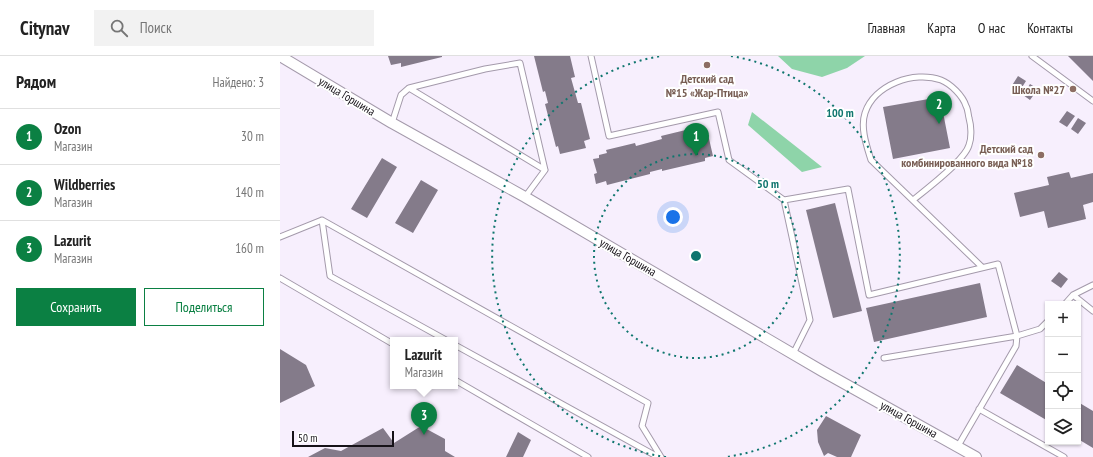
<!DOCTYPE html>
<html lang="ru">
<meta charset="utf-8">
<style>
body{margin:0;font-family:"PT Sans Narrow",sans-serif;background:#f2f2f2;color:#222}
.controls{position:absolute;right:12px;bottom:12px;display:grid;overflow:hidden;border-radius:0px;box-shadow:0 1px 3px #0004}
.controls button{width:36px;height:36px;display:grid;place-items:center;padding:0;border:0;border-bottom:1px solid #e0e0e0;background:#fff;color:#222;font:20px sans-serif}
.scale{position:absolute;left:12px;bottom:10px;width:102px;box-sizing:border-box;padding-left:4px;border:2px solid #161218;border-top:0;font-size:11px;line-height:14px;white-space:nowrap;color:#161218;-webkit-text-stroke:3px #fff;paint-order:stroke}
.you{position:absolute;left:393px;top:161px;width:14px;height:14px;margin:-10px;border:3px solid #fff;border-radius:50%;background:#1a73e8;box-shadow:0 0 0 6px #1a73e833}
.badge{display:grid;place-items:center;width:26px;height:26px;border-radius:50%;background:#0b8043;color:#fff;font-size:13px;font-weight:700}
.pin{position:absolute;translate:-50% -33px;filter:drop-shadow(0 1px 2px #0008)}
.pin::after{content:'';position:absolute;top:21px;width:14px;height:12px;background:inherit;clip-path:polygon(0 0,100% 0,50% 100%)}
.popup{position:absolute;left:110px;top:281px;width:68px;height:52px;box-sizing:border-box;display:grid;place-content:center;border-radius:0px;background:#fff;filter:drop-shadow(0 1px 3px #0005);font-size:13px;white-space:nowrap;color:#767676}
.popup b{font-size:15px;color:#222}
.popup::after{content:'';position:absolute;left:50%;top:100%;margin-left:-8px;border:8px solid transparent;border-top-color:#fff}
.list{margin:0;padding:0;list-style:none}
h2{display:flex;justify-content:space-between;align-items:center;height:52px;margin:0;padding:0 16px;font-size:17px}
h2 small{font-size:13px;font-weight:400;color:#767676}
.list li{display:grid;grid-template-columns:26px 1fr auto;gap:12px;align-items:center;box-sizing:border-box;height:56px;padding:0 16px;border-top:1px solid #e0e0e0}
.list b{display:block;font-size:15px;white-space:nowrap}
.list p{margin:0;font-size:13px;white-space:nowrap;color:#767676}
.list em{font-size:13px;font-style:normal;color:#767676}
.actions{display:flex;gap:8px;padding:12px 16px}
.actions a{flex:1;padding:9px 0;border:1px solid #0b8043;border-radius:0px;text-align:center;font-size:14px;color:#0b8043}
.actions .main{background:#0b8043;color:#fff}
.icon{flex:none;width:22px;height:22px;fill:none;stroke:currentColor;stroke-width:2;stroke-linecap:round;stroke-linejoin:round}
.map{position:relative;flex:none;width:813px;height:401px;overflow:hidden}
header{display:flex;align-items:center;gap:24px;box-sizing:border-box;height:56px;padding:0 20px;background:#fff;border-bottom:1px solid #e0e0e0}
header strong{font-size:19px}
nav{display:flex;gap:22px;margin-inline-start:auto;font-size:14px}
.search{width:280px;height:36px;background:#f2f2f2;display:flex;align-items:center;gap:10px;box-sizing:border-box;padding:0 14px;border-radius:0px;color:#767676;font-size:15px}
main{display:flex}
aside{flex:1;background:#fff}
.map>svg:first-child{display:block}
.green{fill:#8ed4a9}
.building{fill:#847b8a}
.lines{fill:none;stroke-linecap:round;stroke-linejoin:round}
.service-casing{stroke:#a49aab;stroke-width:7}
.minor-casing{stroke:#a49aab;stroke-width:12}
.service{stroke:#fff;stroke-width:5}
.minor{stroke:#fff;stroke-width:10}
.ring{fill:none;stroke:#0f766e;stroke-width:2;stroke-dasharray:2 4}
.education-dot{fill:#8d6e63;stroke:#fff;stroke-width:1.5}
.labels{text-anchor:middle;dominant-baseline:central;stroke-width:4;stroke-linejoin:round;paint-order:stroke}
.education-label{font-size:12px;font-weight:bold;fill:#785e54;stroke:#fff;text-anchor:end}
.street-label{font-size:12px;fill:#161218;stroke:#fff}
.centre{fill:#0f766e;stroke:#fff;stroke-width:2}
.ring-label{font-size:12px;text-anchor:middle;font-weight:bold;fill:#0f766e;stroke:#fff;stroke-width:4;stroke-linejoin:round;paint-order:stroke}
</style>
<header>
<strong>Citynav</strong>
<div class="search"><svg class="icon" aria-label="search" viewBox="0 0 24 24"><circle cx="10" cy="10" r="6"/><path d="M15 15l6 6"/></svg>Поиск</div>
<nav><a>Главная</a><a>Карта</a><a>О нас</a><a>Контакты</a></nav>
</header>
<main>
<aside>
<h2>Рядом<small>Найдено: 3</small></h2>
<ul class="list">
<li><span class="badge">1</span><div><b>Ozon</b><p>Магазин</p></div><em>30 m</em></li>
<li><span class="badge">2</span><div><b>Wildberries</b><p>Магазин</p></div><em>140 m</em></li>
<li><span class="badge">3</span><div><b>Lazurit</b><p>Магазин</p></div><em>160 m</em></li>
</ul>
<div class="actions"><a class="main">Сохранить</a><a>Поделиться</a></div>
</aside>
<div class="map">
<svg width="813" height="401" viewBox="0 0 813 401">
<rect width="100%" height="100%" fill="#f7effd"/>
<path class="green" d="M498 0H585L567 12 542 21 512 13Z
M472 56 542 111 522 116 468 69Z"/>
<path class="building" d="M108 0H162V1L121 11V7L111 9Z
M254 0H290L295 21 291 22 298 47H301L310 83 304 85 306 92 280 98 278 90 276 91 265 48 268 47 265 35 263 36Z
M788 0H813V25Z
M738 20 746 25 739 36 731 31Z
M750 28 758 33 750 44 743 39Z
M660 41 670 92 613 103 603 51Z
M787 55 795 60 787 71 779 66Z
M798 62 806 67 798 78 791 73Z
M418 71 419 76 427 74 433 100 425 102V105L382 115V113L370 116V118L327 129 326 125 316 128 314 118 317 117 313 103 319 102V99L327 97 326 94 355 87 356 90 382 83 381 80Z
M102 102 117 111 87 162 71 153Z
M789 116 791 122 813 117V146L803 149 806 163 768 172 764 155 740 161 734 137 769 129 767 121Z
M141 124 158 134 133 177 115 167Z
M555 147 582 255 553 262 526 154Z
M779 216 788 223 781 232 771 225Z
M700 227 707 261 594 286 586 252Z
M0 293 26 309 35 330 0 347Z
M737 309 768 328V365L720 337Z
M798 346 813 355V392L798 383Z
M546 360 581 379 571 401H557L548 397 544 400 538 386 537 374Z
M141 370 165 383V395L175 401H28L45 392 61 395 103 372 114 387Z
M238 376 251 384 243 401H226Z"/>
<g class="lines">
<g class="service-casing">
<path id="service" d="M311 0 329 80 438 56 449 104 504 144 568 133 589 239 718 208 737 280 736 290 678 390
M752 0 813 45
M129 32 205 13 240 7 265 114 245 141
M112 67 121 39 129 32 265 114
M504 144 530 264 513 298
M633 144C647 133 685 104 689 89 692 81 691 69 689 62 688 58 688 53 686 50 683 40 671 28 661 24 634 14 594 29 585 57 580 72 587 91 591 104L702 211
M42 164 50 220 166 284
M0 181 42 164 368 347 362 370 381 401
M0 222 113 288
M793 239 813 255
M785 248 793 239 813 229
M175 289 378 401
M604 302 737 280 760 273 768 265
M175 324 308 401
M699 353 784 401"/>
</g>
<g class="minor-casing">
<path id="minor" d="M0 0 112 67 245 141 542 315 696 401"/>
</g>
<use href="#service" class="service"/>
<use href="#minor" class="minor"/>
</g>
<g class="ring">
<circle cx="416" cy="200" r="102"/>
<path d="M386 401A203 203 0 0 1 381 0M451 0A203 203 0 0 1 446 401"/>
</g>
<g class="education-dot">
<circle cx="427" cy="9" r="4"/>
<circle cx="793" cy="33" r="4"/>
<circle cx="761" cy="99" r="4"/>
</g>
<g class="labels">
<g class="education-label">
<text x="427" y="22" text-anchor="middle">Детский сад<tspan x="427" dy="14">№15 «Жар-Птица»</tspan></text>
<text x="785" y="33">Школа №27</text>
<text x="753" y="92">Детский сад<tspan x="753" dy="14">комбинированного вида №18</tspan></text>
</g>
<g class="street-label">
<text transform="translate(67 40) rotate(31)">улица Горшина</text>
<text transform="translate(348 201) rotate(30)">улица Горшина</text>
<text transform="translate(629 363) rotate(29)">улица Горшина</text>
</g>
</g>
<circle cx="416" cy="200" r="6" class="centre"/>
<g class="ring-label">
<text x="560" y="61">100 m</text>
<text x="488" y="132">50 m</text>
</g>
</svg>
<div class="controls">
<button>+</button>
<button>−</button>
<button><svg class="icon" aria-label="locate" viewBox="0 0 24 24"><circle cx="12" cy="12" r="6"/><path d="M12 2v4M12 18v4M2 12h4M18 12h4"/></svg></button>
<button><svg class="icon" aria-label="layers" viewBox="0 0 24 24"><path d="M12 4l9 5-9 5-9-5zM3 14l9 5 9-5"/></svg></button>
</div>
<div class="scale">50 m</div>
<div class="you"></div>
<div class="pin badge" style="left:416px;top:100px">1</div>
<div class="pin badge" style="left:659px;top:68px">2</div>
<div class="pin badge" style="left:144px;top:379px">3</div>
<div class="popup"><b>Lazurit</b>Магазин</div>
</div>
</main>
